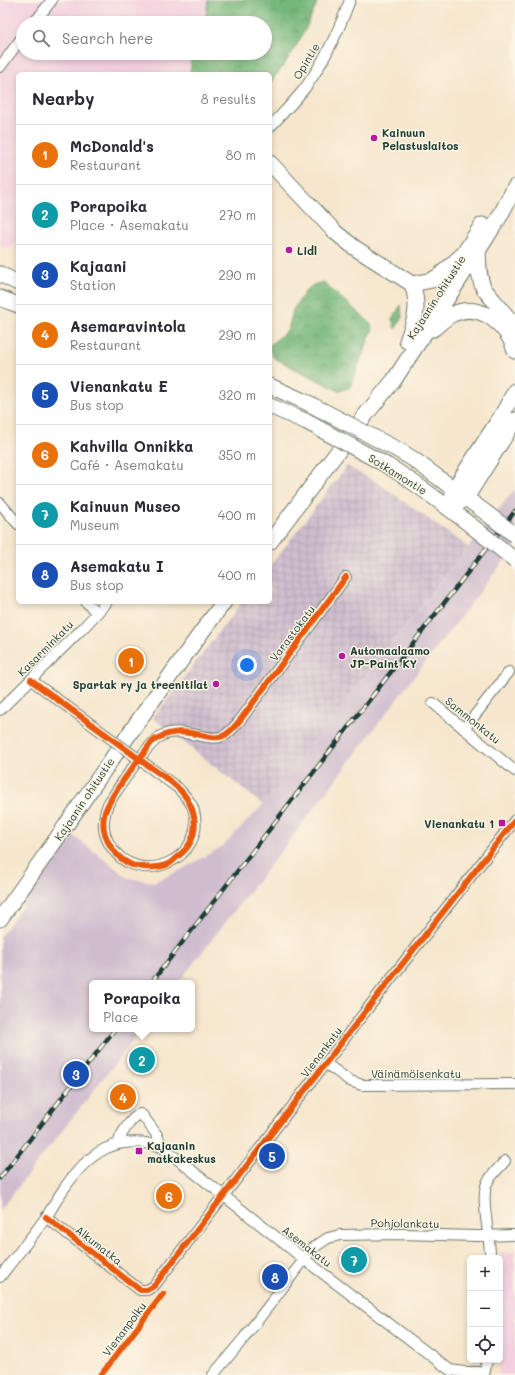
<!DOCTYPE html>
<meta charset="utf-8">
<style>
body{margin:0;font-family:Mali,sans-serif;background:#f2f2f3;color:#2b2b33}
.controls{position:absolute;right:12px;bottom:12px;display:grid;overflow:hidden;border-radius:6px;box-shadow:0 2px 6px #0003}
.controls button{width:36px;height:36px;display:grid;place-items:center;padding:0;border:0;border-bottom:1px solid #e1e1e2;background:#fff;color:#2b2b33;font:20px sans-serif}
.you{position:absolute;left:247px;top:665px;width:14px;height:14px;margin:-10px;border:3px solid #fff;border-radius:50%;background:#1a73e8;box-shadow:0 0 0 6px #1a73e833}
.badge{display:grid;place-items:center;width:26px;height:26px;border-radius:50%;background:#b5179e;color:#fff;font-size:13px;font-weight:700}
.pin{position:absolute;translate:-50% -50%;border:2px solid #fff;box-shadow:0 1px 4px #0006}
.popup{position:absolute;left:89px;top:980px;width:106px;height:52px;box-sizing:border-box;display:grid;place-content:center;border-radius:6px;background:#fff;filter:drop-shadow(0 1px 3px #0005);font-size:13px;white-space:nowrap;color:#7c7c81}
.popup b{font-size:15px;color:#2b2b33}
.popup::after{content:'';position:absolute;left:50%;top:100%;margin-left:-8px;border:8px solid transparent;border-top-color:#fff}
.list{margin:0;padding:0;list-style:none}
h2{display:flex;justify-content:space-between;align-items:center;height:52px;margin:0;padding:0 16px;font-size:17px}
h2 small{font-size:13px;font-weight:400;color:#7c7c81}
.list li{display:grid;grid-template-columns:26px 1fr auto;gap:12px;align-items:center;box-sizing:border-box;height:60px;padding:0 16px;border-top:1px solid #e1e1e2}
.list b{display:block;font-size:15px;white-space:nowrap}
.list p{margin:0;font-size:13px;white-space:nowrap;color:#7c7c81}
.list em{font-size:13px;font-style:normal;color:#7c7c81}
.icon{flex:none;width:22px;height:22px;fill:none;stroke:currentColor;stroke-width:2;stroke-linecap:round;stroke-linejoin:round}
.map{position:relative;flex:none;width:515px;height:1375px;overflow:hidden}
.search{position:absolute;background:#fff;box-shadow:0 2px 6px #0003;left:16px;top:16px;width:256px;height:44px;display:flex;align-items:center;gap:10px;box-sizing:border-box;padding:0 14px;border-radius:22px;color:#7c7c81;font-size:15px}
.panel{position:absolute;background:#fff;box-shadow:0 2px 6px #0003;left:16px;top:72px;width:256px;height:532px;border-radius:6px}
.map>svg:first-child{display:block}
.built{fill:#f3cfe0}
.industrial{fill:url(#industrial-grid)}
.railway{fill:#cfbdcf}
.forest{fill:url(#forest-crowns);stroke:#4a7a57}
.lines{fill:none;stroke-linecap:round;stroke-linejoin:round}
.minor-casing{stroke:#6a786a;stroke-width:12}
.highway-casing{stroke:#6a786a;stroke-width:17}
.minor{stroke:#fff;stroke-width:10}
.highway{stroke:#fff;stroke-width:15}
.rail-casing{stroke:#1f3d34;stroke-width:4.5}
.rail{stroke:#fcf5e5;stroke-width:3;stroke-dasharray:9;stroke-linecap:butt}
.minor-bridge-casing{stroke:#6a786a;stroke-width:12;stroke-linecap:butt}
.highway-bridge-casing{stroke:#6a786a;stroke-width:17;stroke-linecap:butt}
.minor-bridge{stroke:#fff;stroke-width:10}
.highway-bridge{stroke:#fff;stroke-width:15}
.cycleway-casing{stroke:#fcf5e5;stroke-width:8}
.cycleway{stroke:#e8590c;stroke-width:6}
.poi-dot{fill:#b5179e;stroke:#fcf5e5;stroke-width:1.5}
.labels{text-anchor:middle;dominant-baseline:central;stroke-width:3;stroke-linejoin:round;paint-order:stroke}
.street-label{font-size:11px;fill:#1f3d34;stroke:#fcf5e5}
.poi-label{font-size:11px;font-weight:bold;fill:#1f3d34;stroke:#fcf5e5;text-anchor:start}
</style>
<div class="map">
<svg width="515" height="1375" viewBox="0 0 515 1375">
<defs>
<pattern id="industrial-grid" width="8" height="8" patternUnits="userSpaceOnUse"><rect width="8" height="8" fill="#cfbdcf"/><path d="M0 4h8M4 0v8" fill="none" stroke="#b1a3b2"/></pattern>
<pattern id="forest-crowns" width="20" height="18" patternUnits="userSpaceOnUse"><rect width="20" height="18" fill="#74b67a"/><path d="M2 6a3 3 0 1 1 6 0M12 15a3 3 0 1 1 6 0" fill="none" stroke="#5f9565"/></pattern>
</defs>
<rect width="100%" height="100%" fill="#fcf5e5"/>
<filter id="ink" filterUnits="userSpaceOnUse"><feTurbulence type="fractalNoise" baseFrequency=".025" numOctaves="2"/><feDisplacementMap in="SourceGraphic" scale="8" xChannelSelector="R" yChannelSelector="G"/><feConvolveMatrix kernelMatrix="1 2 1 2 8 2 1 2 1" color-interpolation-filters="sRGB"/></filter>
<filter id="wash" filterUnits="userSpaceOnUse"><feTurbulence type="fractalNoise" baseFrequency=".012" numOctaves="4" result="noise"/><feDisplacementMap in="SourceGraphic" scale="16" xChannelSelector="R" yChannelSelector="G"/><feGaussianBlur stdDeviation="0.9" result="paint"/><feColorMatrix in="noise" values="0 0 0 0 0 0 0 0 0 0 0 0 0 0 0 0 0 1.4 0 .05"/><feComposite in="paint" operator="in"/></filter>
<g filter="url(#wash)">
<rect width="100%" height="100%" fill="#f6e6cd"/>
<path class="built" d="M0 0H215L206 23H23V53H194L186 74H18V241L9 250 0 246Z
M503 1252H515V1375H499V1360H500V1258L498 1257Z"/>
<path class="industrial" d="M347 466 378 483 468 547 263 805 153 718 242 602H270V566Z"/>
<path class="railway" d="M515 489V547L413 678 299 828 178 983H92V1029H142L0 1210V937L74 836 128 878 154 882 179 871 223 846 263 805Z"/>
<path class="forest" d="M208 0H318C307 30 290 59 270 83V74H189L191 66V53H265V23H205Z
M324 282 327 286 368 321 373 328 350 387 339 391 274 358 270 351V345L288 330 293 310 305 292 313 285Z
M401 305 402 319 395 329 392 319Z"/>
</g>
<g filter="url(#ink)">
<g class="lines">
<g class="minor-casing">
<path id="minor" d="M34 23 52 0
M0 67 23 36
M270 127C282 114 294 102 305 88 324 62 339 30 350 0
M0 503 18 524
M86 602 97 613
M31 680 95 727
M433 703 515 771
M0 710 85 626 107 602
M464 729 509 672
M178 788C183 794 190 800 193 808 210 859 137 891 110 845 101 831 103 818 108 804 118 789 148 741 163 735 184 726 208 743 223 736 230 733 236 725 241 719L346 577
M325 1063 350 1081 362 1085 515 1084
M118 1144C120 1135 131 1118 140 1114L143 1116 157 1135 162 1147
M46 1217 140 1290H147L154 1286 375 999 515 820
M490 1258C491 1240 480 1198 487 1183 491 1175 499 1168 505 1161
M0 1277C15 1257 32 1237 47 1216 52 1208 57 1199 63 1190 88 1153 116 1132 162 1147L304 1259 450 1370 464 1372H484
M213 1375 244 1338 313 1248 328 1238 340 1235 401 1234 477 1236 515 1235
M484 1375 487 1360"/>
</g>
<g class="highway-casing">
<path id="highway" d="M270 163 335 232 355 248 412 284C420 307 415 320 407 341
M478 251C479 265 478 277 484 289L515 326
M456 266 482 225
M0 274 18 283
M412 284 432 280 439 276 461 256
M0 298 18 305
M433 329C440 324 446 317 453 314 481 301 508 326 515 351
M270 386 308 403
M270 406 307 422
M398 450 413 459 485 512
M388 466C418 484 446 506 473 527
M450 509 454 489 502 415 515 391
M450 509 466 498 515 420
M270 542 363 418 394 380 478 251 500 216 515 187
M0 919C76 814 146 705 224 602"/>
</g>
<use href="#minor" class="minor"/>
<use href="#highway" class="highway"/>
<g class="rail-casing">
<path id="rail" d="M151 983 515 511
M0 1178 115 1029"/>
</g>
<use href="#rail" class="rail"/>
<g class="minor-bridge-casing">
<path id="minor-bridge" d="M95 727 178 788"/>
</g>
<g class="highway-bridge-casing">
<path id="highway-bridge" d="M308 403 398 450
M307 422 388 466
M485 512 515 535
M473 527 515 560"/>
</g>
<use href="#minor-bridge" class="minor-bridge"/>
<use href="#highway-bridge" class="highway-bridge"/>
<g class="cycleway-casing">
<path id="cycleway" d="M31 680C68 708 106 734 143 762 158 773 177 783 187 799 198 816 198 839 182 853 178 856 174 860 170 863 164 867 151 868 144 867 140 866 135 866 132 865 124 862 115 854 111 847 105 838 102 827 104 816 107 798 140 759 151 743 166 730 183 731 201 735 208 737 216 739 223 736 230 733 236 725 241 719L346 577
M46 1217 140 1290H147L154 1286 375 999 515 820
M101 1375 163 1294"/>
</g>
<use href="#cycleway" class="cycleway"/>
</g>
</g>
<g class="poi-dot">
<circle cx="374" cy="138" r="4"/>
<circle cx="289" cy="250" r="4"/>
<circle cx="342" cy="656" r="4"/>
<circle cx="216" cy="684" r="4"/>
<rect x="498" y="819" width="8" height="8" rx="2"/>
<rect x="135" y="1147" width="8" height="8" rx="2"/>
</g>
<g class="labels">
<g class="street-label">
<text transform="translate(306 61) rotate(-59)">Opintie</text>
<text transform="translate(436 297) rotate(-57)">Kajaanin ohitustie</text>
<text transform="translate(398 474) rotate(32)">Sotkamontie</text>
<text transform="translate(292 633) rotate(-53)">Varastokatu</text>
<text transform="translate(45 648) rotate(-45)">Kasarminkatu</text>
<text transform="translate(473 720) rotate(39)">Sammonkatu</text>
<text transform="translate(84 799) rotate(-56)">Kajaanin ohitustie</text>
<text transform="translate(321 1052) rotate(-53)">Vienankatu</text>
<text x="416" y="1073">Väinämöisenkatu</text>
<text transform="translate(405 1223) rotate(1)">Pohjolankatu</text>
<text transform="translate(99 1245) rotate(38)">Alkumatka</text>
<text transform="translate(307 1246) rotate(38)">Asemakatu</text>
<text transform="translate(124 1329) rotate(-53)">Vienanpolku</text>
</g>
<g class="poi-label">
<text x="382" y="132">Kainuun<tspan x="382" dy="13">Pelastuslaitos</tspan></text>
<text x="297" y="250">Lidl</text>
<text x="350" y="650">Automaalaamo<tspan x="350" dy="13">JP-Paint KY</tspan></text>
<text x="208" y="684" text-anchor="end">Spartak ry ja treenitilat</text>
<text x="494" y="823" text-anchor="end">Vienankatu 1</text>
<text x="147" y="1145">Kajaanin<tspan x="147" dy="13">matkakeskus</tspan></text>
</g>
</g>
</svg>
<div class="controls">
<button>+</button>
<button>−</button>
<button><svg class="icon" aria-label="locate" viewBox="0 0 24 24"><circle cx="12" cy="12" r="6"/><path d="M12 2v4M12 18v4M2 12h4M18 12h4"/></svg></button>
</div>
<div class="you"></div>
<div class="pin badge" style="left:131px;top:661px;background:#e8710a">1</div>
<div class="pin badge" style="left:142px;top:1060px;background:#0f9aa8">2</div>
<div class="popup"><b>Porapoika</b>Place</div>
<div class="pin badge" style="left:76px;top:1074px;background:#1a4fb4">3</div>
<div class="pin badge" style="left:123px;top:1097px;background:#e8710a">4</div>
<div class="pin badge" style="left:272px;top:1156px;background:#1a4fb4">5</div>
<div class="pin badge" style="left:169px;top:1196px;background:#e8710a">6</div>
<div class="pin badge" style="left:354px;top:1260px;background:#0f9aa8">7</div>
<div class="pin badge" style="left:275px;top:1277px;background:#1a4fb4">8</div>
<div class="search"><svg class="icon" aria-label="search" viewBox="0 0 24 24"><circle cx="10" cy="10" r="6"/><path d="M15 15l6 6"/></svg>Search here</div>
<section class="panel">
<h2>Nearby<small>8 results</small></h2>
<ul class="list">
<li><span class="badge" style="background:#e8710a">1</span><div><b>McDonald's</b><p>Restaurant</p></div><em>80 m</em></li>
<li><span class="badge" style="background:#0f9aa8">2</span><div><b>Porapoika</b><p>Place · Asemakatu</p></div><em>270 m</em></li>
<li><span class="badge" style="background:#1a4fb4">3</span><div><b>Kajaani</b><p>Station</p></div><em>290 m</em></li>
<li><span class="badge" style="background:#e8710a">4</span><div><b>Asemaravintola</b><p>Restaurant</p></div><em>290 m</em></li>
<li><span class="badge" style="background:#1a4fb4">5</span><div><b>Vienankatu E</b><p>Bus stop</p></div><em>320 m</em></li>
<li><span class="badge" style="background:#e8710a">6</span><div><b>Kahvilla Onnikka</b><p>Café · Asemakatu</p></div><em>350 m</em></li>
<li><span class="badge" style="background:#0f9aa8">7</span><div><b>Kainuun Museo</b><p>Museum</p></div><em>400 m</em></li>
<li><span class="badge" style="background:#1a4fb4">8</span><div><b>Asemakatu I</b><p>Bus stop</p></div><em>400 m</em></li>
</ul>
</section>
</div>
